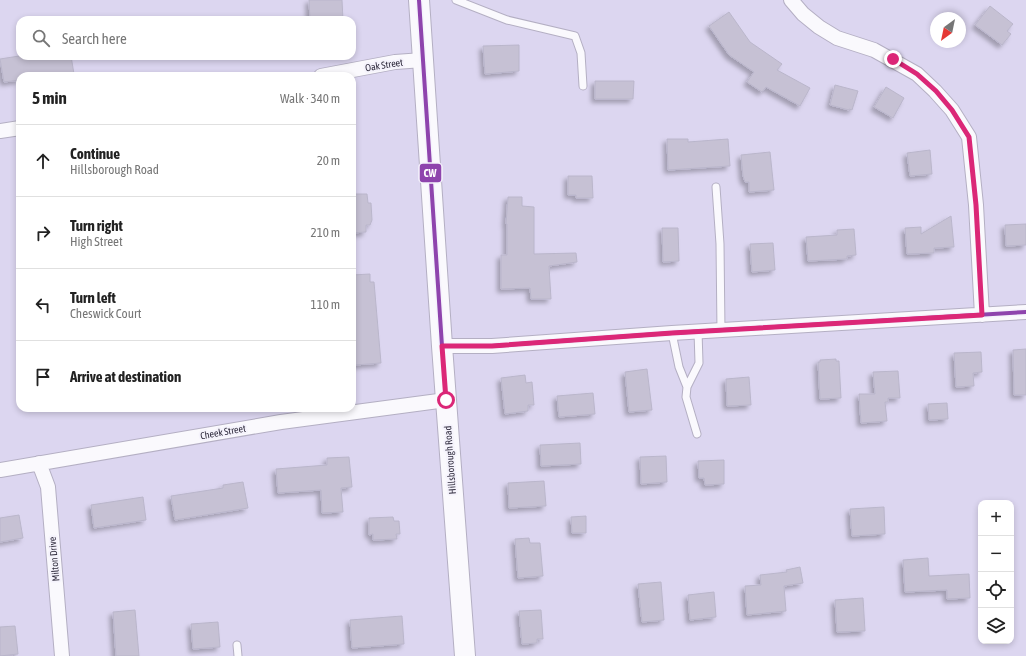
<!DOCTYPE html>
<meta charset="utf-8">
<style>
body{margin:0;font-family:"Asap Condensed",sans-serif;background:#f2f2f2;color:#222}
.controls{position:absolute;right:12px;bottom:12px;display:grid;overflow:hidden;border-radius:8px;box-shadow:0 2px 6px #0003}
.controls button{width:36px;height:36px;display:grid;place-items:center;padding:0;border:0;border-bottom:1px solid #e0e0e0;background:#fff;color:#222;font:20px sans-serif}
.compass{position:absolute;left:930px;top:12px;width:36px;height:36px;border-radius:50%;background:#fff;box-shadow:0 2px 6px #0003;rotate:213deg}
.stop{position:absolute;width:12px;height:12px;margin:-9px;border:3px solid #db2777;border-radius:50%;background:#fff}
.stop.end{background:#db2777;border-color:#fff;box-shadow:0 1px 4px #0008}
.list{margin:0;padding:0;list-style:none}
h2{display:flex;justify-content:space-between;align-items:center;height:52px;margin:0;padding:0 16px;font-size:17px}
h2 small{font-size:13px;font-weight:400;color:#767676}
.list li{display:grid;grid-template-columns:26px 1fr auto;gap:12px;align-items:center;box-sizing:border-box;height:72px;padding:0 16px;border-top:1px solid #e0e0e0}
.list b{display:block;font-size:15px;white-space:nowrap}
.list p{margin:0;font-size:13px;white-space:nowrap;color:#767676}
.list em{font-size:13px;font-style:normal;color:#767676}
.icon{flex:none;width:22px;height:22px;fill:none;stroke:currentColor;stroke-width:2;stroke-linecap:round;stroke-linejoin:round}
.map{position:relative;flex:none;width:1026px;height:656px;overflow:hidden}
.search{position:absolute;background:#fff;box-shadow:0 2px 6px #0003;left:16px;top:16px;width:340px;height:44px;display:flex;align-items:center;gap:10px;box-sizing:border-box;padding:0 14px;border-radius:12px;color:#767676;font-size:15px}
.panel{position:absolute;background:#fff;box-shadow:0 2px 6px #0003;left:16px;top:72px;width:340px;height:340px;border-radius:12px}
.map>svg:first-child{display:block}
.building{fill:#c6c1d4;stroke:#bab6cb;filter:url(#shadow)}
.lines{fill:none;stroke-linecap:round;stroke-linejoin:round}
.lane-casing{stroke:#b4afc3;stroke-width:9}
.street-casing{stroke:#b4afc3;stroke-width:16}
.secondary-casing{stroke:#b4afc3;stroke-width:22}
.lane{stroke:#faf9fd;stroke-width:7}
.street{stroke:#faf9fd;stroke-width:14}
.secondary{stroke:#faf9fd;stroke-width:20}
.bus-1-casing{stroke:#f5f3fc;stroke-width:7}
.bus-1{stroke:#8e44ad;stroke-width:4}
.route{stroke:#db2777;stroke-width:5}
.labels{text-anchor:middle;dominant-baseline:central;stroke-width:4;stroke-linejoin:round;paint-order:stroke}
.street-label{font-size:10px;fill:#312d3f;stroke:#f5f3fc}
.line-badge{stroke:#f5f3fc;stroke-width:1.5}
.badge-label{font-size:11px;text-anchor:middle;font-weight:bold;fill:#fff}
</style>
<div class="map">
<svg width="1026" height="656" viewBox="0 0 1026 656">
<defs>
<filter id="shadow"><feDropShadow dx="-3.5" dy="3.5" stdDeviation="2" flood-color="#0004"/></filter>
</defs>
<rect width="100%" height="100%" fill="#dcd6f0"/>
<path class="building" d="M309 0H342L343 20H310Z
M990 6 1013 24 1007 31 1011 34 1002 45 975 25Z
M729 12 750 42 782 64 777 70 810 88 800 106 766 87 762 92 747 82 754 72 729 55 709 26Z
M519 45V71L485 74 483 46Z
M19 56H71L74 74 59 76H20V80L4 82 0 59Z
M595 81H634L633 99H595Z
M835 85 858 91 852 110 849 109V110L830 105Z
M886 87 904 98 893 118 874 107Z
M667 139H688V142L728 139 730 166 668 170Z
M930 150 932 174 910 176 907 153Z
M770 152 774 190 749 192V182H745L743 176 741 155Z
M568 176H592L593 198H576V195H568Z
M352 194H367L368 203H371L372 220 370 225H366V232L352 233Z
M508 197H522V206L534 207V254L576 253 577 262 549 266 551 299H531L530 288 501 289V255H507V224H506Z
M951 216 954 247 934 248V253L907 254 905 228 921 227V234Z
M1026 224V245L1006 246 1005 225Z
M662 228H678L679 261 663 262Z
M854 229 856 255 847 256V259L808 261 806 237 837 235V230Z
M773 243 775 270 752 272 750 244Z
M370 274V282H374L381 363 355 365 352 345V275Z
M1026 349V395H1014L1013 350Z
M981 352 982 372 973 373 974 386 956 387 954 353Z
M836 359V361H839L841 398 820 399 818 362H820V360Z
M647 369 652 410 629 412 625 372Z
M898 371 900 398H888V402H885L887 421 861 423 859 394H875L873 372Z
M525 375 526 383 532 382 534 405H528V411L505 414 501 378Z
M749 377 751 405 727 406 726 379Z
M593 393 595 414 559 417 557 396Z
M947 403 948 419 929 420 928 404Z
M580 443 581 464 541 466 540 445Z
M666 456 667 482 641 484 640 457Z
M349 457 352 487 341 488 343 512 322 513 321 490 278 493 276 469 327 465V458Z
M724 460V484L705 485 704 478H699L698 461Z
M544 481 546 506 509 508 508 483Z
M243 482 248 508 175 520 171 496 223 488V485Z
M143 497 146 520 94 528 91 505Z
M884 507 885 534 852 536 850 509Z
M19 515 23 538 0 542V518Z
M586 516V533H572L571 517Z
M393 517 394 521H399L400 534H396L397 539 373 540V534L369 535V518Z
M529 538 530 543H540L543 576 518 578 515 539Z
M928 558 929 576 969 574 970 598 947 599V590L905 592 903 560Z
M800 567 803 583 784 586 786 611 747 615 745 586 761 585 760 575 787 572 786 570Z
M661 582 664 620 642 622 638 584Z
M714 592 716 617 690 620 688 595Z
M863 598 865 631 837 632 835 600Z
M135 610 139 656H116L113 612Z
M541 610 543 639H537V643L522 644 519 611Z
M402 616 404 644 352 648 350 620Z
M218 622 220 647 193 649 191 624Z
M15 626 18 654 0 656V627Z"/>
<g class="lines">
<g class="lane-casing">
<path id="lane" d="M456 0 507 20 575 36 581 53 583 86
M716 187 720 244 721 330
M672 333 679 367 687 387
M697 434 686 397 687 387 699 363 698 331
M237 645 238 656"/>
</g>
<g class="street-casing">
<path id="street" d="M791 0 803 14 819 27 837 38 874 50 917 74 935 91 952 110 969 137 976 205 982 315
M321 76 395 62 423 60
M0 131 20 128
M442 346H492L672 333 1026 312
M39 463 48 487 62 656
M0 470 281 422 446 400"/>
</g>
<g class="secondary-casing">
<path id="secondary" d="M419 0 442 346 465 656"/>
</g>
<use href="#lane" class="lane"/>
<use href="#street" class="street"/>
<use href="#secondary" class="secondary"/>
<g class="bus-1-casing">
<path id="bus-1" d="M419 0 442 346
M442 346H492L672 333 1026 312"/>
</g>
<use href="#bus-1" class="bus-1"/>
</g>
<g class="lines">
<path class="route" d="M446 400 442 346H492L672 333 982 315 976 205 969 137 952 110 936 91 917 74 893 59"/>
</g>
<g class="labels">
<g class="street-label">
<text transform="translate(384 65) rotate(-9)">Oak Street</text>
<text transform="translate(223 432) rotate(-10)">Cheek Street</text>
<text transform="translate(450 460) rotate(-94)">Hillsborough Road</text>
<text transform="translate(54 559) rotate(-95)">Milton Drive</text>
</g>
</g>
<rect class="line-badge" x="419" y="163" width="23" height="20" rx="4" fill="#8e44ad"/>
<g class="badge-label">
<text x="430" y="177">CW</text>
</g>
</svg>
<div class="controls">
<button>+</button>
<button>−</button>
<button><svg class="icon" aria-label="locate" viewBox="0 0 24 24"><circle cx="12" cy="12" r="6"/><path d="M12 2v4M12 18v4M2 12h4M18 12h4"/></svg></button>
<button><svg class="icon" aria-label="layers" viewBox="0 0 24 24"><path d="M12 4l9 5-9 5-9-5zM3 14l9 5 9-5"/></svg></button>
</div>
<svg class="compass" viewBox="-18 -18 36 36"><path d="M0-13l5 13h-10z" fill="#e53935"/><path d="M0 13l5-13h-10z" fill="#767676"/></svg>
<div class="stop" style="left:446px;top:400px"></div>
<div class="stop end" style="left:893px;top:59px"></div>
<div class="search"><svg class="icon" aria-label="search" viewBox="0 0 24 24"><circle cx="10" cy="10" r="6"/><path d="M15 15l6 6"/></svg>Search here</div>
<section class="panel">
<h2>5 min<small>Walk · 340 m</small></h2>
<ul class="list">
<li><svg class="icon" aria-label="ahead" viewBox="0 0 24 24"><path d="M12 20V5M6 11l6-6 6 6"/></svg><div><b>Continue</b><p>Hillsborough Road</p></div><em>20 m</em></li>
<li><svg class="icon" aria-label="right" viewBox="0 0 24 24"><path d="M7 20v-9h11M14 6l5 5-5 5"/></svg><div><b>Turn right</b><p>High Street</p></div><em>210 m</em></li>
<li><svg class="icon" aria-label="left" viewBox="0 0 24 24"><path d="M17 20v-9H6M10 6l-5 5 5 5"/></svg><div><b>Turn left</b><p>Cheswick Court</p></div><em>110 m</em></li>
<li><svg class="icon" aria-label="arrive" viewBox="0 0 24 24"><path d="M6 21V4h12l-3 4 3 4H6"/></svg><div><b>Arrive at destination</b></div></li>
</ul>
</section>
</div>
